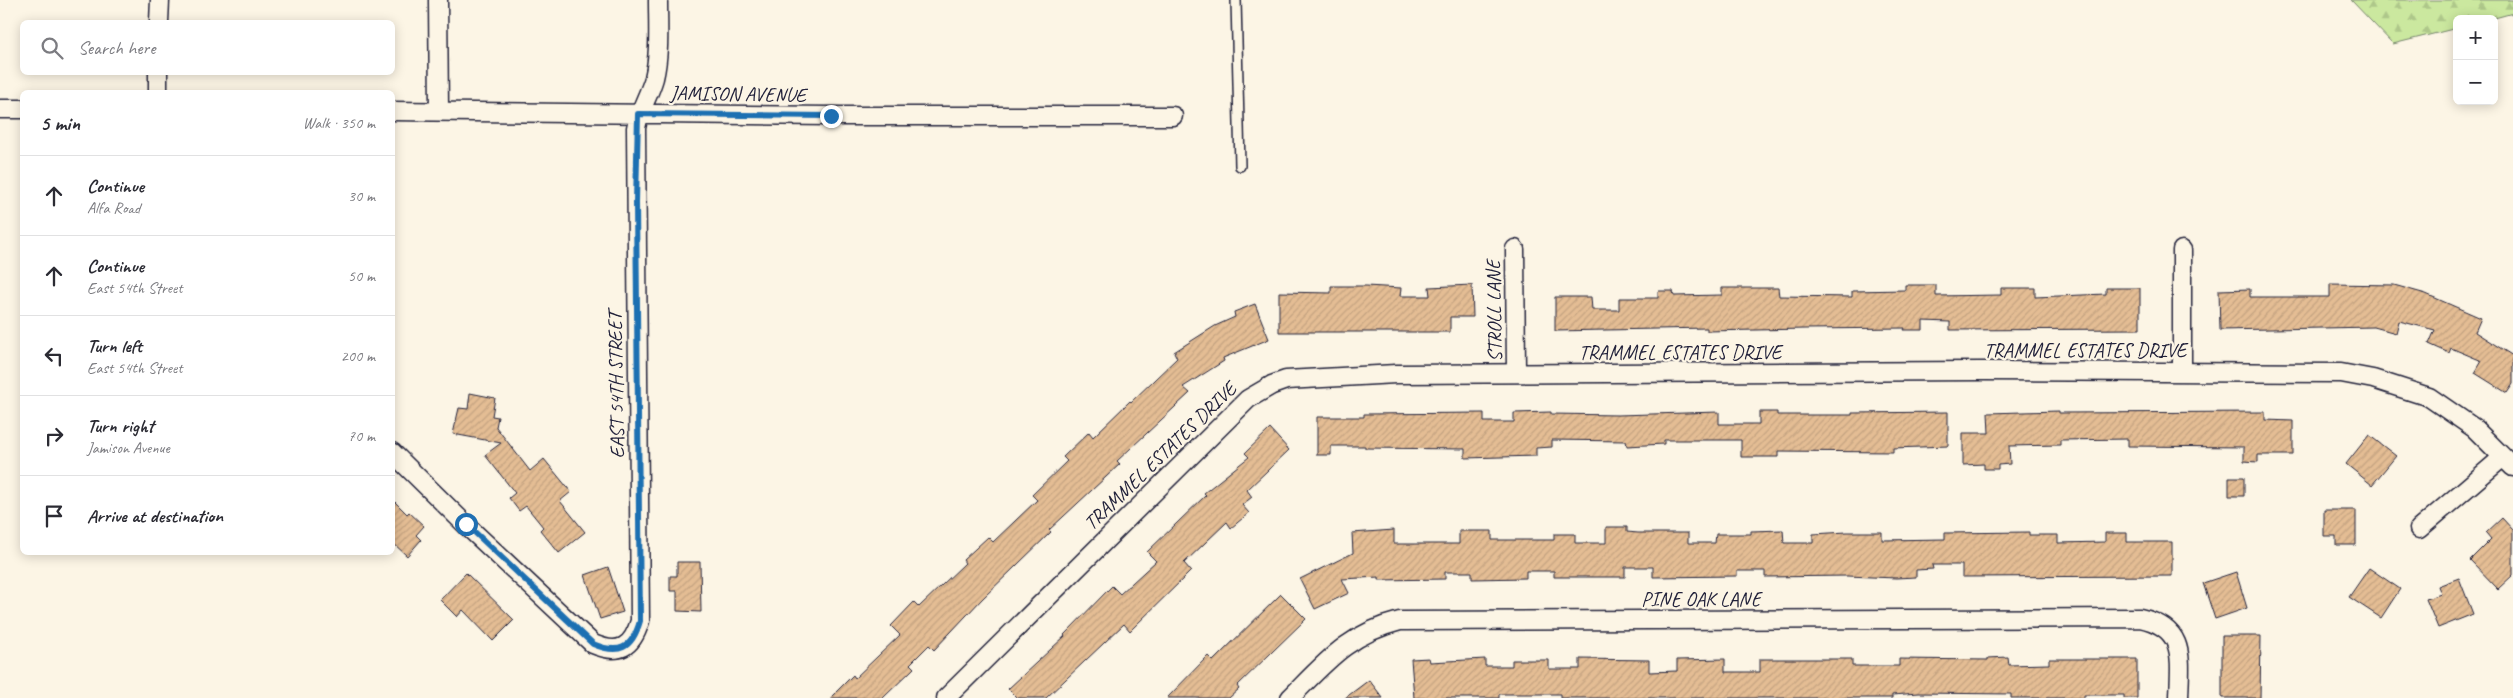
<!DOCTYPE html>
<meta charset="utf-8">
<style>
body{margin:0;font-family:Caveat,sans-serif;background:#f7f7f7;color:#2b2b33}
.controls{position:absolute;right:15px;top:15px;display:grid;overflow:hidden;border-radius:8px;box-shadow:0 2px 12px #0003}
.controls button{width:45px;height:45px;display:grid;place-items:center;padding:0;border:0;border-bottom:1px solid #e1e1e2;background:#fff;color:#2b2b33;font:25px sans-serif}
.stop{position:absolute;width:15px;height:15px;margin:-11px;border:4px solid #1f6fb2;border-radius:50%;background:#fff}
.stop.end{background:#1f6fb2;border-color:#fff;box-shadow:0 1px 5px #0008}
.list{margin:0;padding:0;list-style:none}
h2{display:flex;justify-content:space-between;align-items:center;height:65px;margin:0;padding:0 20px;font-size:21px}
h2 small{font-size:16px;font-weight:400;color:#7c7c81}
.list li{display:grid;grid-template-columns:32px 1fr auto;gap:15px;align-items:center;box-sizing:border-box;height:80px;padding:0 20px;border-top:1px solid #e1e1e2}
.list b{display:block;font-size:19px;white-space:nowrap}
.list p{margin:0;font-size:16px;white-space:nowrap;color:#7c7c81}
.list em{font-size:16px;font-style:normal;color:#7c7c81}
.icon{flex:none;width:28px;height:28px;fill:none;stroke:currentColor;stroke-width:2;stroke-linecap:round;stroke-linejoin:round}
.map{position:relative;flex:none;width:2513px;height:698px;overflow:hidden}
.search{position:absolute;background:#fff;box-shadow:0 2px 12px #0003;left:20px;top:20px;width:375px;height:55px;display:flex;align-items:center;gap:12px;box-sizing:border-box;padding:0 18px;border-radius:8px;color:#7c7c81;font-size:19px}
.panel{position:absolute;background:#fff;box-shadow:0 2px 12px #0003;left:20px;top:90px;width:375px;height:465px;border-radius:8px}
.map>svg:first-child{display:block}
.forest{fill:url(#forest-firs);stroke:#76856d}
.building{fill:url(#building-hatch);stroke:#22223b}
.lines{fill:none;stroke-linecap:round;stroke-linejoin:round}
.service-casing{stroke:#22223b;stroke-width:12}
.minor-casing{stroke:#22223b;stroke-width:21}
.service{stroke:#fcf5e5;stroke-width:9}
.minor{stroke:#fcf5e5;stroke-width:18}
.route{stroke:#1f6fb2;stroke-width:6}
.labels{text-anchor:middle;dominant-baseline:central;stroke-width:4.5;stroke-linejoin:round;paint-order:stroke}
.street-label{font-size:20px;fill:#22223b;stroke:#fcf5e5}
</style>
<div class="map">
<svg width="2513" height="698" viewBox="0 0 2513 698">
<defs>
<pattern id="forest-firs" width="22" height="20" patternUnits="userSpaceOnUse" patternTransform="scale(1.25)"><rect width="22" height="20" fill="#cbe89f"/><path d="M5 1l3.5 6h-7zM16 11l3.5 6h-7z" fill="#aec78a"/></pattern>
<pattern id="building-hatch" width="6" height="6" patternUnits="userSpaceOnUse" patternTransform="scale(1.25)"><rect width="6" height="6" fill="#e4bd94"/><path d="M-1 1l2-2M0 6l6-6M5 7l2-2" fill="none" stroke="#c3a280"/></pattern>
</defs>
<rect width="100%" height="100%" fill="#fcf5e5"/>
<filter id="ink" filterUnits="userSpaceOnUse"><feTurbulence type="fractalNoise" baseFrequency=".02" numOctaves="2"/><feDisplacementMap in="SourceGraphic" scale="10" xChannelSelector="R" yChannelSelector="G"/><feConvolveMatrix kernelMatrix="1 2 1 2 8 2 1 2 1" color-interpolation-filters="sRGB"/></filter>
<g filter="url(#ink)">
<path class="forest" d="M2351 0H2513V13L2491 19H2457V28L2393 44Z"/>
<path class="building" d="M2330 284 2394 285 2426 294 2481 318 2475 332 2513 356V384L2507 393 2475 373 2482 361 2451 348 2449 353 2429 344 2435 330 2399 321 2396 333 2374 327 2220 330 2219 290 2250 289V297H2330Z
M1472 285 1473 317H1450V332H1279V292L1331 293V286H1366L1401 288 1400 296H1430L1429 287Z
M1905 285H1936V296L2001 295V288H2035V297L2106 294V288H2140V329L1950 330V322L1923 321V330H1904L1905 328 1805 329 1707 331V328L1555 331V297H1591L1592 310H1619V298H1658V291H1673L1674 296 1722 295V288H1778L1779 296 1852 297V291L1905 290Z
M1255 304 1269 339 1223 358 1224 361 1183 387 1190 393 1117 461 1120 464 1049 530 1051 532 982 599 934 650 929 645 910 664 914 668 883 698H830L853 675 855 678 900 635 891 626 914 602 919 607 965 563 963 560 988 537 993 542 1037 500 1032 495 1067 461 1063 457 1089 432 1093 437 1130 401 1131 402 1177 358 1174 352 1215 326 1235 317 1234 312Z
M470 393 495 398 492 416 498 417 496 427 530 471 544 459 571 492 560 501 585 532 559 553 540 530 543 527 526 506 519 511 509 498 515 493 485 455 501 443 453 434 459 408 468 409Z
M2059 411V413L2265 412V420L2293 421V455H2258V462L2244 461V447L2128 446V439L2060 440V445L2009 446 2010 464 1998 465V469H1984V464L1963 465V433H1989L1988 413Z
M1551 412V414L1618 415 1719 412V424H1759V412H1777V415H1852V413L1948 412V446L1893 448V452L1778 451V457H1741V440H1664V444L1627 446 1626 441 1552 440V447L1536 448V456L1465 458V449L1365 448V446H1331V455H1317V417H1364V414L1484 413V422H1514V413Z
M1270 429 1289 450 1247 490 1252 497 1242 505 1249 513 1231 528 1227 522 1184 563 1191 571 1130 631 1124 624 1046 698H1017L1008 689 1065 636 1064 635 1112 586 1120 594 1156 561 1147 552 1206 495 1204 493 1249 457 1245 453Z
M2369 435 2396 456 2372 485 2346 464Z
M2229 477H2244V496H2229Z
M392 499 407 514 409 512 424 526 416 535 421 540 407 556 392 542Z
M2324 510H2356V545H2336V536H2324Z
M2502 518 2513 530V575L2498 589 2470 560 2491 539 2486 533Z
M1606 527H1627V532L1638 533H1688V543H1715L1716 534H1751V531L1783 530 1784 543H1813V534L1847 532H1882V540L1945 539V533L2029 532V535H2058V543L2105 542V533H2127V542H2172V576L1962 577V565H1932L1933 569 1916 570V577L1896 578 1847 576 1765 577V571H1737V576L1653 577V567H1625V577H1554V571H1526V578L1472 579V572H1445V579L1379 580V577L1342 579 1349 593 1315 609 1300 579 1353 553 1352 533 1394 530V544H1459V531H1492V540H1554V534H1575V543H1606Z
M677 562H700L701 612 677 611V591H670V576H677Z
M608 567 623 612 600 619 585 575Z
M2369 568 2400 589 2381 618 2349 597Z
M2236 572 2247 608 2215 619 2203 583Z
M466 573 514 620 493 641 463 610 457 617 440 600Z
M2459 578 2473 614 2438 628 2426 599 2441 594 2438 586Z
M1281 594 1306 619 1237 686 1239 689 1229 698H1167L1208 656 1213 661Z
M2222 636H2261L2260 698H2222Z
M2008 657 2009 665 2049 664V659H2137V698H2124V695H2084V698H2011V694L1918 693 1892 695V698H1560V694H1499V698H1414L1411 659 1429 658 1430 662 1485 659V666H1512V660H1549V669H1580V659L1649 660V672L1677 671V660L1725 659V672H1760V659H1852V666H1899V659L1988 660V658Z
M1369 680 1383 698H1345Z"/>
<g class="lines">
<g class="service-casing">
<path id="service" d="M1236 0 1240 166"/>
</g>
<g class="minor-casing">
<path id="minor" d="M438 0 439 111
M159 22 160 0
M158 92V72
M0 109H22
M392 111 831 116H1173
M1515 249 1516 373
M2182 250V371
M392 452 466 525 593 644C619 655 632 648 640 621L636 128C639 110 649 96 654 78 660 53 658 25 658 0
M2419 529 2503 457
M946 698 1248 399 1272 385 1286 380 1396 374 1983 371 2341 373 2373 379 2429 397 2474 428 2513 467
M1290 698C1326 662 1348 634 1400 621L2140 618C2187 628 2180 659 2179 698"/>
</g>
<use href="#service" class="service"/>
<use href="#minor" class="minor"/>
</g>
</g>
<g class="lines" filter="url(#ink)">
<path class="route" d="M466 524 593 644C619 655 632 649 640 621L636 202 638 114 831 116"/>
</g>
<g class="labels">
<g class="street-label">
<text transform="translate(738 94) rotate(1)">JAMISON AVENUE</text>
<text transform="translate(1494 311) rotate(-91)">STROLL LANE</text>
<text x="2085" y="350">TRAMMEL ESTATES DRIVE</text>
<text x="1680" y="352">TRAMMEL ESTATES DRIVE</text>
<text transform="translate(616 385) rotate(-91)">EAST 54TH STREET</text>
<text transform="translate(1160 456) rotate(-44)">TRAMMEL ESTATES DRIVE</text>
<text x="1701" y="599">PINE OAK LANE</text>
</g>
</g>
</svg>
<div class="controls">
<button>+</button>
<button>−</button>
</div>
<div class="stop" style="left:466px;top:524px"></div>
<div class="stop end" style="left:831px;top:116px"></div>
<div class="search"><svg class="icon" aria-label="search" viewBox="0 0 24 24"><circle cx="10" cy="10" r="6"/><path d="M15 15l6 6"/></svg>Search here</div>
<section class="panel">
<h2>5 min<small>Walk · 350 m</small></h2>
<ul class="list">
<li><svg class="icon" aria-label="ahead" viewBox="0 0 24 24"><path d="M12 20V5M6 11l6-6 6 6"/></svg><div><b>Continue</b><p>Alfa Road</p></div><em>30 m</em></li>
<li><svg class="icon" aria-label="ahead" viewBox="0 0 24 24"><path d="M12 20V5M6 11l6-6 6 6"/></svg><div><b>Continue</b><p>East 54th Street</p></div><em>50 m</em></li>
<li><svg class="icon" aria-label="left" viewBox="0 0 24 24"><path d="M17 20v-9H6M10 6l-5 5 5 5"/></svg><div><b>Turn left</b><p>East 54th Street</p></div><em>200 m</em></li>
<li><svg class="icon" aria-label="right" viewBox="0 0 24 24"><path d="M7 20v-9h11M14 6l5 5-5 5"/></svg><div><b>Turn right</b><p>Jamison Avenue</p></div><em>70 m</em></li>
<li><svg class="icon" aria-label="arrive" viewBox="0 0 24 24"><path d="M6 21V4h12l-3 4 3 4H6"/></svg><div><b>Arrive at destination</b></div></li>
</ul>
</section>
</div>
